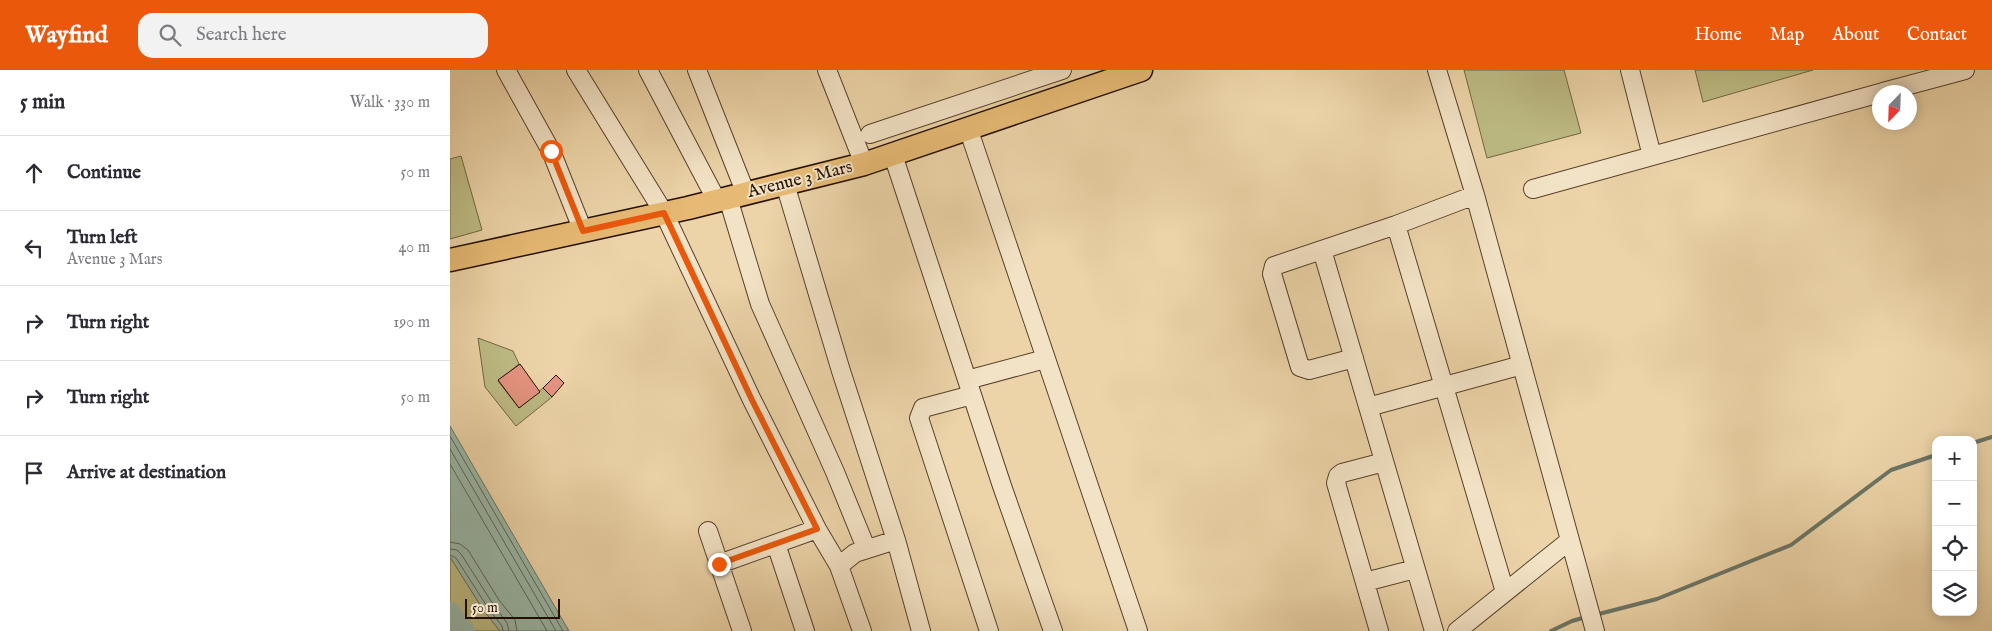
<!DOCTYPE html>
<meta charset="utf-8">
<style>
body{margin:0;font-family:"IM FELL English",serif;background:#f2f2f3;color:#2b2b33}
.controls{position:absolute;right:15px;bottom:15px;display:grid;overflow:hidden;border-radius:10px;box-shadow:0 2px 12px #0003}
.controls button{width:45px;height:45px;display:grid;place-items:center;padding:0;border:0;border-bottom:1px solid #e1e1e2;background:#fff;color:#2b2b33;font:25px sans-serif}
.compass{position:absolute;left:1422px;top:15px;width:45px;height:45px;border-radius:50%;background:#fff;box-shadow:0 2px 12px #0003;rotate:203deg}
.scale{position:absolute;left:15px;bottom:12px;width:95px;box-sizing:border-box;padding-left:5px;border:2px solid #251000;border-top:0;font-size:14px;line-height:18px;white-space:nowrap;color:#251000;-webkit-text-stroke:4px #f3e3c6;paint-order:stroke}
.stop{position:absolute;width:15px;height:15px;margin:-11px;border:4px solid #ea580c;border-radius:50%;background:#fff}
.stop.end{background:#ea580c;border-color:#fff;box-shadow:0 1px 5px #0008}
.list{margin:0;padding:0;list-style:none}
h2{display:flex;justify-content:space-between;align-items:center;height:65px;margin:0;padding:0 20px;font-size:21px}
h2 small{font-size:16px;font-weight:400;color:#7c7c81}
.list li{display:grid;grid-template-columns:32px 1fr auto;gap:15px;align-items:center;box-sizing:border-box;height:75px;padding:0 20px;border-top:1px solid #e1e1e2}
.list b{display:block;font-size:19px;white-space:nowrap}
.list p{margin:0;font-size:16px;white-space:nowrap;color:#7c7c81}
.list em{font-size:16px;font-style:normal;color:#7c7c81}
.icon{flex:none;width:28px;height:28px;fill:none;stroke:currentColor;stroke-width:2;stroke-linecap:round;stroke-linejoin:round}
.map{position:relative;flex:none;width:1542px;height:561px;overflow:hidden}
header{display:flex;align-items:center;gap:30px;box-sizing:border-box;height:70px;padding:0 25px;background:#ea580c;color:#fff}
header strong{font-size:24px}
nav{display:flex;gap:28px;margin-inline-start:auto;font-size:18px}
.search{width:350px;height:45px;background:#f2f2f3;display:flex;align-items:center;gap:12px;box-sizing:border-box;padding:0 18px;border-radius:15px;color:#7c7c81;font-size:19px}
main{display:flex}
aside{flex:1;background:#fff}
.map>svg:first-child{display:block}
.green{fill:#bdbb84;stroke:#716642}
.water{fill:#99b8a9;stroke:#6b7565}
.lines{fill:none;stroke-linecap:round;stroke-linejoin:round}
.shore{stroke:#5f6454;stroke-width:1}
.stream{stroke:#6b7565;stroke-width:4}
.river{stroke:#99b8a9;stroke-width:22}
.building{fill:#e49481;stroke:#251000}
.minor-casing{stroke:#57412a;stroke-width:20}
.major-casing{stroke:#251000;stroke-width:25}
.minor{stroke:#f3e3c6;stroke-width:18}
.major{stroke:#e6ba74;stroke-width:22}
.route{stroke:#ea580c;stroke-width:6}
.labels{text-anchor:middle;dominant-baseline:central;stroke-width:4;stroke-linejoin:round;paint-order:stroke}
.street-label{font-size:18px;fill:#251000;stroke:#f3e3c6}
</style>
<header>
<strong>Wayfind</strong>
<div class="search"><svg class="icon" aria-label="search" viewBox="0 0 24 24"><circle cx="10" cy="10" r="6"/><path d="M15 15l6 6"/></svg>Search here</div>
<nav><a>Home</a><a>Map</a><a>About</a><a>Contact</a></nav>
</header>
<main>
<aside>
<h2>5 min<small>Walk · 330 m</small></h2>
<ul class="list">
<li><svg class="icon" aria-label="ahead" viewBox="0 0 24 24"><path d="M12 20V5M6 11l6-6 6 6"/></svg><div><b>Continue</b></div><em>50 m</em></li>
<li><svg class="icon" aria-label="left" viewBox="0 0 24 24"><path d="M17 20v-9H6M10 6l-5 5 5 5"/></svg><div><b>Turn left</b><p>Avenue 3 Mars</p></div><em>40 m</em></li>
<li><svg class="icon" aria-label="right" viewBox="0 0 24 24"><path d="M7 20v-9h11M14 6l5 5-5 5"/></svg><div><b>Turn right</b></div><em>190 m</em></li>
<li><svg class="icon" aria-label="right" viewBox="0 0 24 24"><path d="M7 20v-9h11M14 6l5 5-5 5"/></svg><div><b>Turn right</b></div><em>50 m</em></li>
<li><svg class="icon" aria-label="arrive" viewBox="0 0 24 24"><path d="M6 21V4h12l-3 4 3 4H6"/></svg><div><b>Arrive at destination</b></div></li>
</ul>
</aside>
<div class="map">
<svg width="1542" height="561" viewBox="0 0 1542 561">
<rect width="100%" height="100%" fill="#ecd4a8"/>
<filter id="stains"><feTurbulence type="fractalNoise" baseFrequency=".004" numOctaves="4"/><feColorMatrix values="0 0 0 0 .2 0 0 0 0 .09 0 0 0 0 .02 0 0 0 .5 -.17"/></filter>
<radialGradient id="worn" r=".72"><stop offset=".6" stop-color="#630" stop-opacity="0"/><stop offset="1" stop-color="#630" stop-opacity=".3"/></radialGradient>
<path class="green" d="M1014 0H1114L1131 63 1037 88Z
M1245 0H1363L1253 32Z
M11 86 32 160 0 169V89Z
M28 268 63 281 69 294 48 311 69 338 93 318 102 327 66 356 35 317Z
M0 487 34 541 50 561H0Z"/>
<path class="water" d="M0 356 119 561H50L34 541 0 487Z"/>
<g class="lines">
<path class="shore" d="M0 366 113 561
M0 379 106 561
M0 394 97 561
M0 472 10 474 18 480 49 530 65 550 67 561
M0 479 7 480 11 484 43 534 57 553 59 561
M0 485 6 488 38 538 52 556 53 561"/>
<path class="stream" d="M1523 373 1542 367
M1145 545 1207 529 1341 475 1441 400 1486 385
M1101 561 1122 551 1136 547"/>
<path class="river" d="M0 543 14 561"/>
</g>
<path class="building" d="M70 294 90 322 69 338 48 310Z
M106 305 114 313 102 327 93 318Z"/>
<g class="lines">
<g class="minor-casing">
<path id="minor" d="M56 0 101 81 133 161
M126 0 214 143 302 330 367 459 389 496 412 561
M198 0 267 131
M247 0 296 124
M377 0 414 94
M987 0 1025 125 1145 561
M1180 0 1202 86
M1433 22 1515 0
M518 58 688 561
M420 64 612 0
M443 85 552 416 603 561
M335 114 391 301 446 470 471 561
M1083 119 1430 23
M278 128 310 234 385 402 416 478
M946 155 1055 522
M872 180 984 561
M904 288 859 300 850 297 822 204 824 196 946 155 1025 125
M517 310 595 289
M522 325 473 338 469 348 539 561
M918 337 1072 295
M258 461 292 561
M326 474 355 561
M269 494 367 459
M389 496 405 483 446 470
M915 512 965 499
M929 561 886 413 888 406 892 403 934 392
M1007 561 1119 471"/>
</g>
<g class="major-casing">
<path id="major" d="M0 190 238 138 414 94 691 0"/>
</g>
<use href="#minor" class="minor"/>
<use href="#major" class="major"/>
</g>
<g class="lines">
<path class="route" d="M101 81 133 161 214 143 302 330 367 459 269 494"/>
</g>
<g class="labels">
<g class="street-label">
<text transform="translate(350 110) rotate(-14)">Avenue 3 Mars</text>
</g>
</g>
<rect width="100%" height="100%" filter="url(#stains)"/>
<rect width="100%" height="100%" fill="url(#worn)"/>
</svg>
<div class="controls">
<button>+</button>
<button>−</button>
<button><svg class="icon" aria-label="locate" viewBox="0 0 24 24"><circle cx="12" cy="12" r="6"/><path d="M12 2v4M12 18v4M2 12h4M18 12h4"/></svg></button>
<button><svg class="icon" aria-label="layers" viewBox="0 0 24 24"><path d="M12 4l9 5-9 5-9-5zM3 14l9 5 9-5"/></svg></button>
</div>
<svg class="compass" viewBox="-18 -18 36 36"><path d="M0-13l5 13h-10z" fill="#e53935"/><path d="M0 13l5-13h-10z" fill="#7c7c81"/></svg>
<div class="scale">50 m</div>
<div class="stop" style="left:101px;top:81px"></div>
<div class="stop end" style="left:269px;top:494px"></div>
</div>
</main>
